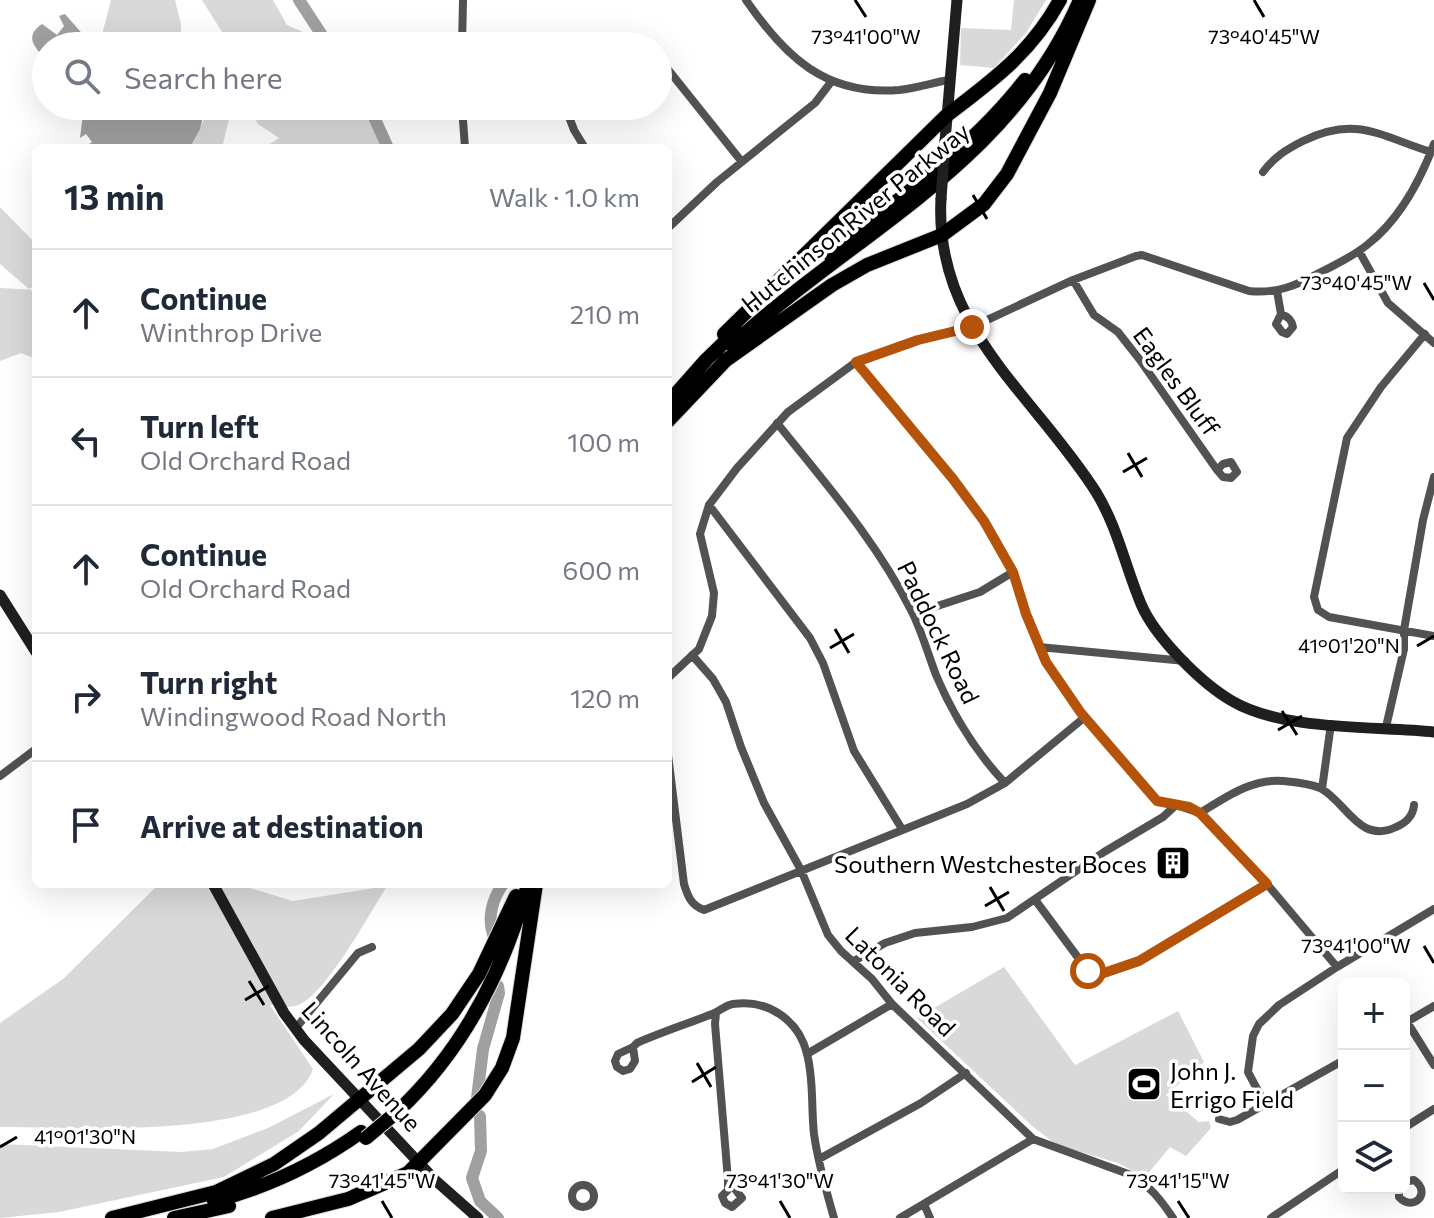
<!DOCTYPE html>
<meta charset="utf-8">
<style>
body{margin:0;font-family:Commissioner,sans-serif;background:#f6f6f7;color:#1f2937}
.controls{position:absolute;right:24px;bottom:24px;display:grid;overflow:hidden;border-radius:12px;box-shadow:0 8px 32px #0002}
.controls button{width:72px;height:72px;display:grid;place-items:center;padding:0;border:0;border-bottom:2px solid #e0e1e3;background:#fff;color:#1f2937;font:40px sans-serif}
.stop{position:absolute;width:24px;height:24px;margin:-18px;border:6px solid #b45309;border-radius:50%;background:#fff}
.stop.end{background:#b45309;border-color:#fff;box-shadow:0 2px 8px #0008}
.list{margin:0;padding:0;list-style:none}
h2{display:flex;justify-content:space-between;align-items:center;height:104px;margin:0;padding:0 32px;font-size:34px}
h2 small{font-size:26px;font-weight:400;color:#747a83}
.list li{display:grid;grid-template-columns:52px 1fr auto;gap:24px;align-items:center;box-sizing:border-box;height:128px;padding:0 32px;border-top:2px solid #e0e1e3}
.list b{display:block;font-size:30px;white-space:nowrap}
.list p{margin:0;font-size:26px;white-space:nowrap;color:#747a83}
.list em{font-size:26px;font-style:normal;color:#747a83}
.icon{flex:none;width:44px;height:44px;fill:none;stroke:currentColor;stroke-width:2;stroke-linecap:round;stroke-linejoin:round}
.map{position:relative;flex:none;width:1434px;height:1218px;overflow:hidden}
.search{position:absolute;background:#fff;box-shadow:0 8px 32px #0002;left:32px;top:32px;width:640px;height:88px;display:flex;align-items:center;gap:20px;box-sizing:border-box;padding:0 28px;border-radius:44px;color:#747a83;font-size:30px}
.panel{position:absolute;background:#fff;box-shadow:0 8px 32px #0002;left:32px;top:144px;width:640px;height:744px;border-radius:12px}
.map>svg:first-child{display:block}
.green{fill:#d9d9d9}
.water{fill:#a0a0a0}
.lines{fill:none;stroke-linecap:round;stroke-linejoin:round}
.river{stroke:#a0a0a0;stroke-width:12}
.highway-casing{stroke:#dbdbdb;stroke-width:16}
.street{stroke:#525252;stroke-width:8}
.secondary{stroke:#1f1f1f;stroke-width:11}
.highway{stroke:#000;stroke-width:14}
.highway-bridge-casing{stroke:#dbdbdb;stroke-width:16;stroke-linecap:butt}
.secondary-bridge{stroke:#1f1f1f;stroke-width:11}
.highway-bridge{stroke:#000;stroke-width:14}
.route{stroke:#b45309;stroke-width:10}
.ticks{fill:none;stroke:#000;stroke-width:3}
.labels{text-anchor:middle;dominant-baseline:central;stroke-width:7;stroke-linejoin:round;paint-order:stroke}
.street-label{font-size:24px;fill:#000;stroke:#fff}
.poi-label{font-size:24px;fill:#000;stroke:#fff;text-anchor:end}
.ticks-label{font-size:20px;text-anchor:middle;fill:#000;stroke:#fff;stroke-width:7;stroke-linejoin:round;paint-order:stroke}
</style>
<div class="map">
<svg width="1434" height="1218" viewBox="0 0 1434 1218">
<rect width="100%" height="100%" fill="#fff"/>
<path class="green" d="M111 0H175L181 24V43L166 39 130 46H99Z
M202 0H273L287 25 303 32 321 46H227L222 32Z
M1014 0H1046L1026 33 994 68 960 65 961 28 1011 30Z
M210 106H232L222 148H191Z
M248 106H364L383 148H264L279 138 258 124Z
M0 207 36 244V286L29 289 0 264Z
M0 288 36 290V359L21 353 0 361Z
M159 884H237L293 901 387 886C371 911 322 1002 295 1006 287 1008 277 1005 270 1005L313 1069C288 1143 66 1127 0 1127V1023L63 979Z
M1004 967 1075 1065 1178 1011 1204 1062 1166 1095 1199 1122 1209 1121 1211 1128 1186 1156 1170 1147 1145 1177 1118 1163 1057 1145 1032 1126 917 1018Z
M334 1094 299 1131 224 1177 59 1212 0 1218V1144L181 1152 213 1149 268 1128Z"/>
<path class="water" d="M65 14 93 46H46V59C34 47 24 36 42 24L57 35 64 26 59 16Z
M84 106H205V108L200 129 190 148H88L86 146 92 142 86 134 80 138Z"/>
<g class="lines">
<path class="river" d="M299 0 329 46
M369 106 388 148
M493 934C487 917 493 898 503 884
M477 1098 483 1049 499 993 498 986
M480 1116 481 1151 472 1178 480 1201 498 1218"/>
<g class="highway-casing">
<path id="highway" d="M829 254C897 200 972 149 1025 80
M724 334 946 116C993 80 1031 53 1060 0
M732 345C857 230 1009 165 1080 0
M668 403 706 360 736 331
M668 421 726 360 832 285 867 265 942 235 984 204 1007 174 1050 93 1089 0
M398 1111C461 1052 501 976 525 893
M214 1201C267 1187 316 1164 361 1132
M112 1218 216 1192 274 1164 319 1133 419 1049 452 1014 479 974 516 896
M174 1218 229 1206
M272 1218 348 1199 408 1173 485 1095 502 1068 513 1038 536 884"/>
</g>
<path class="street" d="M746 0C785 57 826 96 899 90 916 88 932 83 948 80
M462 46 463 0
M584 46C604 34 625 32 645 46
M658 57 742 162
M462 106 465 148
M565 106 574 130 585 148
M1263 172C1274 157 1287 149 1303 141 1356 115 1380 136 1431 152
M668 228 717 182 815 103 831 82
M1359 251 1388 303 1434 343
M1073 280 1094 315 1118 332 1140 360 1217 470
M1277 291 1281 314
M1281 314C1287 316 1292 320 1293 327L1287 334 1282 332 1276 324Z
M1425 334 1381 387 1347 438 1314 597 1318 610 1329 617 1434 636
M856 362 953 479 984 521 1013 572 1026 614 1046 662 1081 713 1157 801 1176 805
M777 423C826 484 877 542 912 612 922 632 928 654 936 675 953 715 975 751 1005 783
M1231 462 1237 472 1231 478 1223 477 1217 470 1223 464Z
M709 505 810 638 823 663 854 751 902 829
M913 614 980 592 1013 572
M1039 647 1185 661
M692 655 713 679 726 702 741 747 764 803 801 870 828 935 841 951 872 979 892 1004 1033 1139 1131 1175C1150 1186 1161 1200 1173 1218
M668 678 699 649 712 616 714 593 700 534 709 505 737 468 788 412 856 362 918 340 972 327 1073 280 1136 256 1142 255 1249 291C1275 294 1296 286 1319 273 1335 265 1352 257 1367 245 1398 221 1420 181 1434 144
M1386 727 1404 649V630L1423 520 1434 477
M668 755 684 884C688 897 691 905 704 910L967 804 1005 783 1085 717
M0 776 36 749
M1322 789 1331 724
M1200 813 1267 884 1337 967
M1036 901 1088 971 1095 976 1139 961 1267 884
M854 961 885 943 915 933 972 927 1007 918 1104 852 1163 817 1176 805 1200 813C1226 797 1252 778 1284 781 1295 782 1309 783 1320 788 1346 801 1359 845 1396 827 1406 823 1413 816 1414 805
M716 1013 715 1024 728 1180 742 1198 732 1207 725 1203 722 1196 728 1190V1180
M1407 1022 1434 1065
M1405 1023 1434 1006
M295 1029 358 953 372 947
M633 1047 618 1054 615 1061 617 1067 623 1071 630 1069 635 1061 633 1047 637 1043C662 1032 687 1024 712 1014 719 1012 725 1005 733 1004 768 999 799 1020 807 1054 814 1080 811 1108 814 1134 818 1163 826 1190 834 1218
M807 1054 892 1004
M1265 1104 1248 1072 1253 1036 1259 1024 1279 1005 1337 967 1434 909
M1219 1119 1230 1122 1237 1120 1344 1060
M1404 1128 1434 1109
M819 1159 921 1103 966 1073
M572 1196a11 11 0 1 1 22 0a11 11 0 1 1-22 0Z
M1399 1188V1197C1414 1213 1432 1192 1414 1180L1404 1182
M924 1204 930 1218
M900 1218 1033 1139
M1271 1218 1344 1169"/>
<path class="secondary" d="M945 141 957 0
M941 199C934 328 1034 394 1096 492 1118 528 1125 566 1141 604 1155 637 1201 683 1232 701 1283 731 1374 726 1434 732
M0 595 36 652
M213 884 284 1013 304 1040 435 1180 478 1218"/>
<use href="#highway" class="highway"/>
<g class="highway-bridge-casing">
<path id="highway-bridge" d="M366 1138 398 1111"/>
</g>
<path class="secondary-bridge" d="M941 199 945 141"/>
<use href="#highway-bridge" class="highway-bridge"/>
</g>
<g class="lines">
<path class="route" d="M972 327 918 340 856 362 953 479 984 521 1013 572 1026 614 1046 662 1081 713 1157 801 1189 807 1200 813 1267 884 1139 961 1095 976 1088 971"/>
</g>
<path class="ticks" d="M855 0 866 17M1254 0 1264 17M973 195 987 219M968 215 992 200M1424 283 1434 300M1128 453 1142 477M1123 472 1147 458M835 629 849 653M1417 646 1434 636M830 648 854 634M1282 711 1297 735M1278 730 1302 716M990 887 1004 911M985 906 1009 892M1424 946 1434 963M249 981 264 1005M245 1000 269 986M697 1063 711 1087M692 1082 716 1067M0 1147 17 1137M382 1201 392 1218M780 1201 790 1218M1178 1201 1189 1218"/>
<defs>
<g id="building-square" transform="scale(1.8)"><rect x="-9" y="-9" width="18" height="18" rx="4" fill="#000" stroke="#fff"/><path d="M-4-6H4V6H1V3H-1V6H-4ZM-2.5-4.3h1.7v1.8h-1.7ZM.8-4.3h1.7v1.8H.8ZM-2.5-1h1.7V.8h-1.7ZM.8-1h1.7V.8H.8Z" fill="#fff"/></g>
<g id="stadium-square" transform="scale(1.8)"><rect x="-9" y="-9" width="18" height="18" rx="4" fill="#000" stroke="#fff"/><path d="M0-5a6.5 5 0 1 0 0 10a6.5 5 0 1 0 0-10ZM-3.5-1.8h7v3.6h-7Z" fill="#fff"/></g>
</defs>
<g fill-rule="evenodd">
<use href="#building-square" x="1173" y="863"/>
<use href="#stadium-square" x="1144" y="1084"/>
</g>
<g class="labels">
<g class="street-label">
<text transform="translate(855 217) rotate(-39)">Hutchinson River Parkway</text>
<text transform="translate(1177 381) rotate(54)">Eagles Bluff</text>
<text transform="translate(939 632) rotate(64)">Paddock Road</text>
<text transform="translate(901 981) rotate(45)">Latonia Road</text>
<text transform="translate(362 1066) rotate(48)">Lincoln Avenue</text>
</g>
<g class="poi-label">
<text x="1147" y="863">Southern Westchester Boces</text>
<text x="1170" y="1070" text-anchor="start">John J.<tspan x="1170" dy="28">Errigo Field</tspan></text>
</g>
</g>
<g class="ticks-label">
<text x="1264" y="44">73°40'45"W</text>
<text x="866" y="44">73°41'00"W</text>
<text x="1356" y="290">73°40'45"W</text>
<text x="1349" y="653">41°01'20"N</text>
<text x="1356" y="953">73°41'00"W</text>
<text x="85" y="1144">41°01'30"N</text>
<text x="382" y="1188">73°41'45"W</text>
<text x="780" y="1188">73°41'30"W</text>
<text x="1178" y="1188">73°41'15"W</text>
</g>
</svg>
<div class="controls">
<button>+</button>
<button>−</button>
<button><svg class="icon" aria-label="layers" viewBox="0 0 24 24"><path d="M12 4l9 5-9 5-9-5zM3 14l9 5 9-5"/></svg></button>
</div>
<div class="stop" style="left:1088px;top:971px"></div>
<div class="stop end" style="left:972px;top:327px"></div>
<div class="search"><svg class="icon" aria-label="search" viewBox="0 0 24 24"><circle cx="10" cy="10" r="6"/><path d="M15 15l6 6"/></svg>Search here</div>
<section class="panel">
<h2>13 min<small>Walk · 1.0 km</small></h2>
<ul class="list">
<li><svg class="icon" aria-label="ahead" viewBox="0 0 24 24"><path d="M12 20V5M6 11l6-6 6 6"/></svg><div><b>Continue</b><p>Winthrop Drive</p></div><em>210 m</em></li>
<li><svg class="icon" aria-label="left" viewBox="0 0 24 24"><path d="M17 20v-9H6M10 6l-5 5 5 5"/></svg><div><b>Turn left</b><p>Old Orchard Road</p></div><em>100 m</em></li>
<li><svg class="icon" aria-label="ahead" viewBox="0 0 24 24"><path d="M12 20V5M6 11l6-6 6 6"/></svg><div><b>Continue</b><p>Old Orchard Road</p></div><em>600 m</em></li>
<li><svg class="icon" aria-label="right" viewBox="0 0 24 24"><path d="M7 20v-9h11M14 6l5 5-5 5"/></svg><div><b>Turn right</b><p>Windingwood Road North</p></div><em>120 m</em></li>
<li><svg class="icon" aria-label="arrive" viewBox="0 0 24 24"><path d="M6 21V4h12l-3 4 3 4H6"/></svg><div><b>Arrive at destination</b></div></li>
</ul>
</section>
</div>
